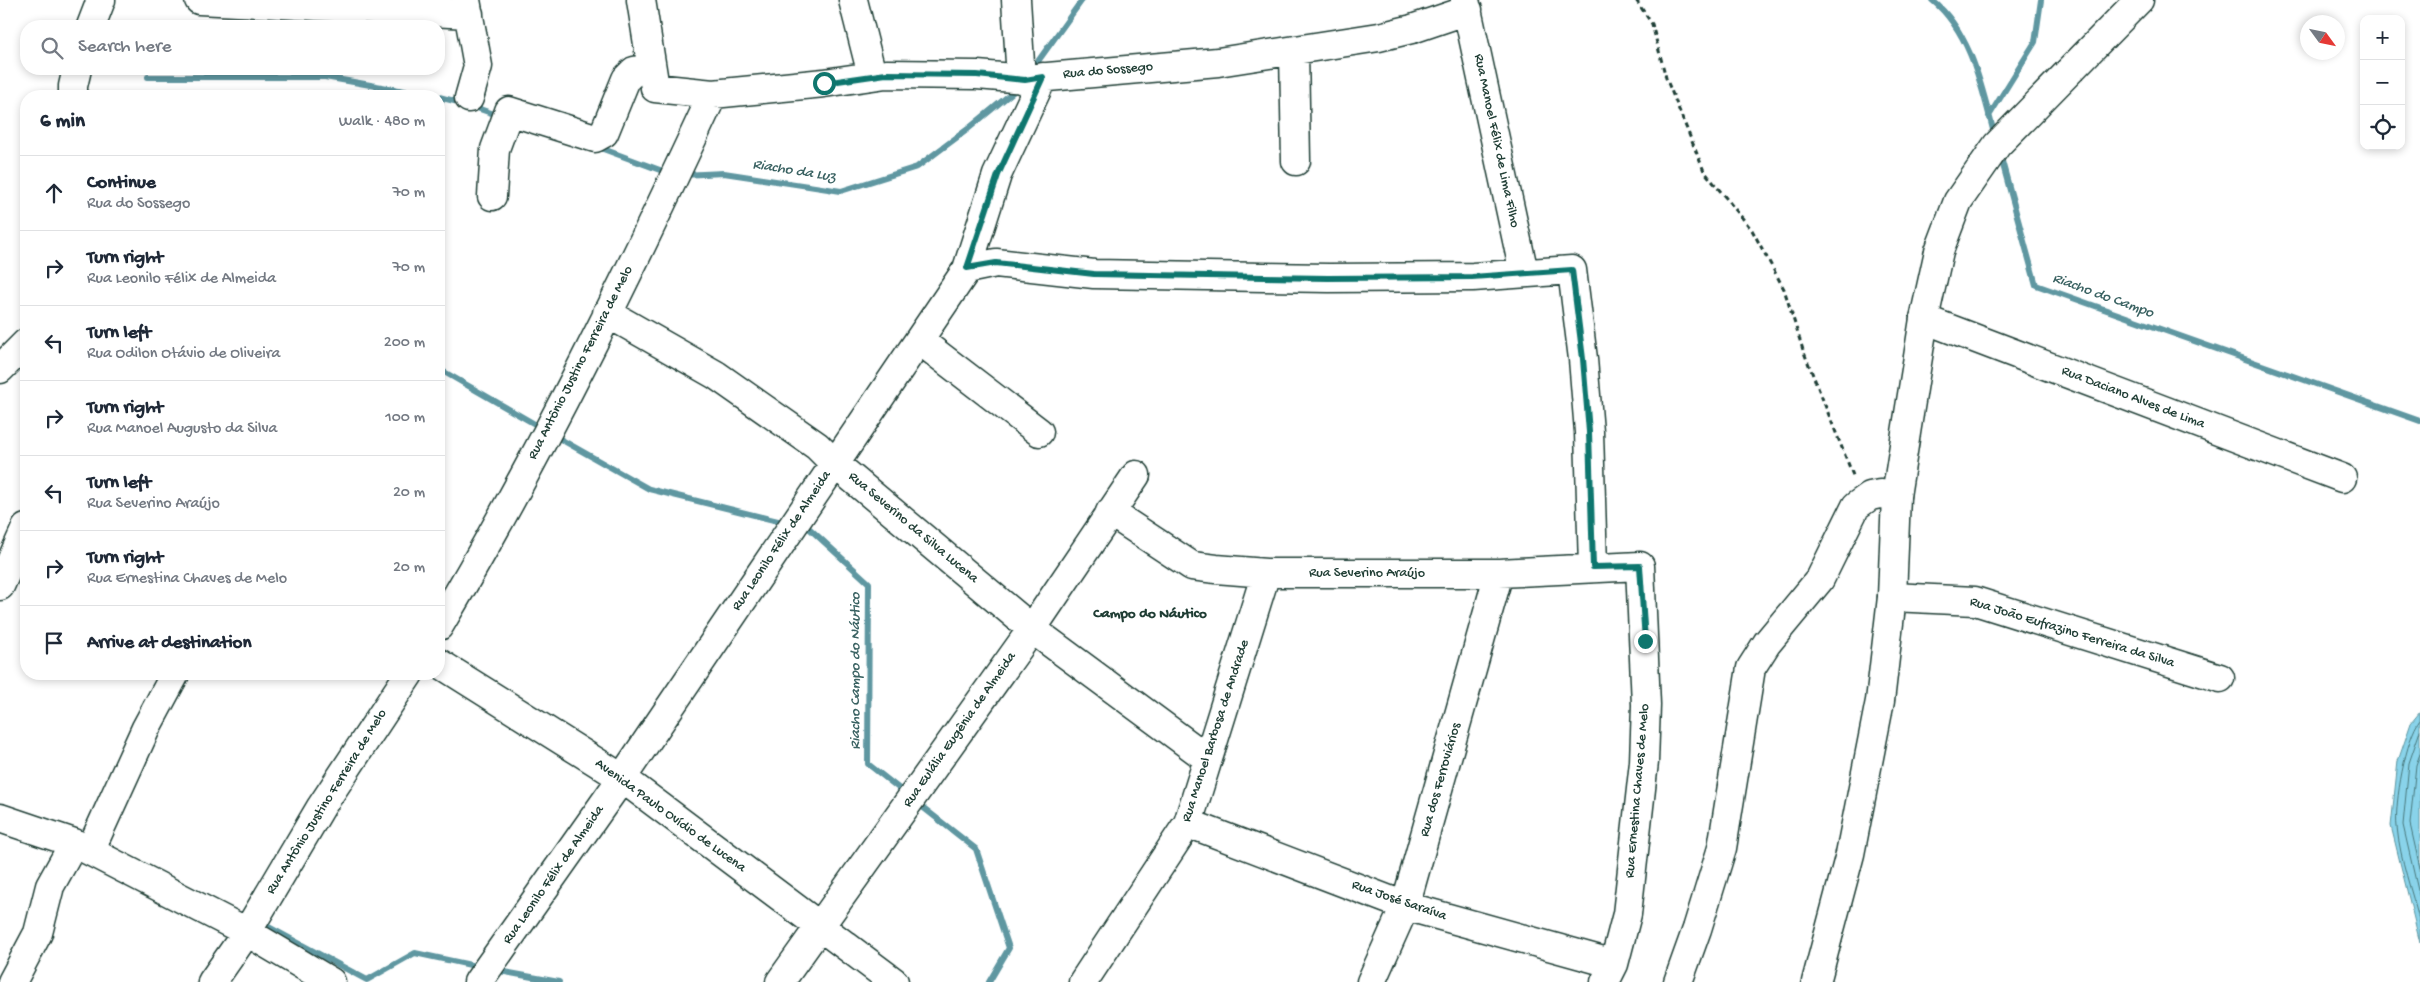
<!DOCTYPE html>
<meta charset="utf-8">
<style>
body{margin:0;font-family:"Gochi Hand",sans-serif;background:#f6f6f7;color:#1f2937}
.controls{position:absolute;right:15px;top:15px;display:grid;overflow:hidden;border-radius:10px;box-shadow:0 2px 8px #0003}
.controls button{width:45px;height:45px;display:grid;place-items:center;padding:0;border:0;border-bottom:1px solid #e0e1e3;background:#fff;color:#1f2937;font:25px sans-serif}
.compass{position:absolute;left:2300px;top:15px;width:45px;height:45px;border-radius:50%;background:#fff;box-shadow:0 2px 8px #0003;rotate:123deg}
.stop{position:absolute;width:15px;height:15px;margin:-11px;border:4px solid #0f766e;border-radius:50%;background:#fff}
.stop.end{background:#0f766e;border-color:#fff;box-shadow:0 1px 5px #0008}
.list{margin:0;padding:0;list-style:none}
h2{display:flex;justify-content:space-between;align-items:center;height:65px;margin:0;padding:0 20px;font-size:21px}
h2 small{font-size:16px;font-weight:400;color:#747a83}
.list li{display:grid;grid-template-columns:32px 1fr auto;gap:15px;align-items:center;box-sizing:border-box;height:75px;padding:0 20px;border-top:1px solid #e0e1e3}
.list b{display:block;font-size:19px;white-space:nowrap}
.list p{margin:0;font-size:16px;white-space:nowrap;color:#747a83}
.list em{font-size:16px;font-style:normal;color:#747a83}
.icon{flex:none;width:28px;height:28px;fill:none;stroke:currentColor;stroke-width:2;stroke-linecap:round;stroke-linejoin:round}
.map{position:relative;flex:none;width:2420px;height:982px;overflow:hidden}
.search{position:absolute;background:#fff;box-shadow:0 2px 8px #0003;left:20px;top:20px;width:425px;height:55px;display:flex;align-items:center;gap:12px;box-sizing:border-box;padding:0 18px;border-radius:20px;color:#747a83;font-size:19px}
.panel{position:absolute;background:#fff;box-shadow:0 2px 8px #0003;left:20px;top:90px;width:425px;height:590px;border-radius:20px}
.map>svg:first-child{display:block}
.water{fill:#89d3ea;stroke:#5f97a1}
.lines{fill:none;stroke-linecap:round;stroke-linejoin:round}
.shore{stroke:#49797d;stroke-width:1}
.stream{stroke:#5f97a1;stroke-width:6}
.minor-casing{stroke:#1f3d34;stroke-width:31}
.major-casing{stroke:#1f3d34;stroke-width:31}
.path{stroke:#1f3d34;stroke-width:3;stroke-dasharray:5 4;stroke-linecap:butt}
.minor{stroke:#fff;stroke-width:28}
.major{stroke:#fff;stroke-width:28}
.route{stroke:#0f766e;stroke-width:6}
.labels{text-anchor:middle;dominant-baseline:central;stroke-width:5;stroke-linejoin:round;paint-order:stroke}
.street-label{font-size:14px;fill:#1f3d34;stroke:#fff}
.water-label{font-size:15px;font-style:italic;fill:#3a6262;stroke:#fff}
.neighbourhood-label{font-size:15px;font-weight:bold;fill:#1f3d34;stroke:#fff}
</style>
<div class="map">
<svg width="2420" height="982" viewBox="0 0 2420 982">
<rect width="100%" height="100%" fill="#fff"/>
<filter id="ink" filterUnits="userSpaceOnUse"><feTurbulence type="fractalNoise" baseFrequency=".02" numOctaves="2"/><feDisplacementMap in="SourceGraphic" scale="10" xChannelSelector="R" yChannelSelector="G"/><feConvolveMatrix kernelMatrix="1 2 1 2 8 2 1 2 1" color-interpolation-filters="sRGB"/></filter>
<g filter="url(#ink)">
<path class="water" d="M2420 712V943L2391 826 2398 761 2411 723Z"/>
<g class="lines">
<path class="shore" d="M2420 720C2406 737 2394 804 2397 827 2400 859 2412 892 2420 923
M2420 731 2409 763 2403 825 2420 899
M2420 754 2416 765 2410 824 2420 868"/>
<path class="stream" d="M1932 0C1972 33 1982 89 1995 137
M1031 71 1082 0
M148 77H325L433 96
M439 97 462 103
M471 106 500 116
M1989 116 2035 42 2041 0
M595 146 668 173
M2000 154 2036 285 2420 421
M682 175 724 173 841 191 917 167 968 129 1019 87
M439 369 533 423
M562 440 649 489 786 523
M801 526 810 529 869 583 868 764 906 794
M916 802 976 849 1009 948 989 982
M261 923 367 980 415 953 480 967
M494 970 559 982"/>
<g class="minor-casing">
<path id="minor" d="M199 0 469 14
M466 0 478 66 469 98
M641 0 655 88 713 94 824 83 886 74 977 75 1025 79 1218 62 1379 37 1412 29 1468 10
M853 0 872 75
M1016 0 1021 79
M1465 0 1524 273
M91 26 101 0
M1294 51 1296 161
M73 96V86L77 69
M492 196 495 149 509 111 595 138 604 133 626 79 634 71 650 68
M967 269 996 263 1094 274 1329 278 1473 277 1572 270 1583 359 1589 432 1593 567
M607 313 716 375 817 446 834 463 1032 629 1208 759
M1924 319 2342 478
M919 340 1039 432
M0 369 26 343
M1110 512 1192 566 1216 569 1266 573H1499L1640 566 1646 705 1644 762 1627 914 1614 964 1605 982
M0 586 26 528
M1892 597 1975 601 2220 678
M439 626C541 455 629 275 713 94
M439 663 622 778 894 982
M0 818 74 843 247 932 331 982
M1188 823 1405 906 1614 964
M90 851 146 728 175 674
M12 982 38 933 50 886 74 843
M212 982 247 932 321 807 409 674
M478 982 622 778 967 269 997 175 1043 77
M780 982 1032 629 1136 475
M1083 982 1188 823 1266 573
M1371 982 1405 906 1499 573
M1678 982 1697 929 1722 848 1751 668 1767 643 1820 579 1856 506 1870 496 1880 494 1896 496"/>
</g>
<g class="major-casing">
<path id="major" d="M1816 982 1850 854 1880 701 1892 597 1896 496 1924 319 1939 251 1958 201 1997 145 2139 0"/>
</g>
<path class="path" d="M1636 0 1652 24 1666 78 1704 171 1752 230 1784 289 1803 350 1854 478"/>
<use href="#minor" class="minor"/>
<use href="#major" class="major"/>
</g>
</g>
<g class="lines" filter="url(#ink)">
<path class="route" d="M824 83 886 74 977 75 1025 80 1043 77 998 175 967 268 996 263 1094 274 1328 278 1472 277 1572 270 1583 359 1589 432 1593 567 1640 566 1645 641"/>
</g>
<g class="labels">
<g class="street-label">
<text transform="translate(1108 71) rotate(-5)">Rua do Sossego</text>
<text transform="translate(1496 141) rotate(78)">Rua Manoel Félix de Lima Filho</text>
<text transform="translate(581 363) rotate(-63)">Rua Antônio Justino Ferreira de Melo</text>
<text transform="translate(2133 398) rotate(21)">Rua Daciano Alves de Lima</text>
<text transform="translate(913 528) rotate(40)">Rua Severino da Silva Lucena</text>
<text transform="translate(782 541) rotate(-56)">Rua Leonilo Félix de Almeida</text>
<text x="1367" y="573">Rua Severino Araújo</text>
<text transform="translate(2072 633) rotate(17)">Rua João Eufrazino Ferreira da Silva</text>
<text transform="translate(960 730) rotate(-55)">Rua Eulália Eugênia de Almeida</text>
<text transform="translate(1216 731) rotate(-72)">Rua Manoel Barbosa de Andrade</text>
<text transform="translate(1441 780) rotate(-74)">Rua dos Ferroviários</text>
<text transform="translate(1638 791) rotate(-85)">Rua Ernestina Chaves de Melo</text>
<text transform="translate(327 802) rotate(-58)">Rua Antônio Justino Ferreira de Melo</text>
<text transform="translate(670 816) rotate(36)">Avenida Paulo Ovídio de Lucena</text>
<text transform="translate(554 875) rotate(-55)">Rua Leonilo Félix de Almeida</text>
<text transform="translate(1399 901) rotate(19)">Rua José Saraíva</text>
</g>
<g class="water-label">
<text transform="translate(794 171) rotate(9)">Riacho da Luz</text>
<text transform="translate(2103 296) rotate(20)">Riacho do Campo</text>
<text transform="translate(856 671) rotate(-90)">Riacho Campo do Náutico</text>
</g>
<g class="neighbourhood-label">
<text x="1150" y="614">Campo do Náutico</text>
</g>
</g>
</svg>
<div class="controls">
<button>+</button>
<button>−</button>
<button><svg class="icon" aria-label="locate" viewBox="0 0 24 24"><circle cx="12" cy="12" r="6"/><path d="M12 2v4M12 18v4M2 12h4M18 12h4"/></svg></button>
</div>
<svg class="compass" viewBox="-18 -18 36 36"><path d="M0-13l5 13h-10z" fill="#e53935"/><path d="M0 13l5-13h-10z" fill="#747a83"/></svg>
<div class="stop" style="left:824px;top:83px"></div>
<div class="stop end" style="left:1645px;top:641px"></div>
<div class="search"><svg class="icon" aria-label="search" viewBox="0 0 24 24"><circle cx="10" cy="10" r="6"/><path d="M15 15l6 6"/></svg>Search here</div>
<section class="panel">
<h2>6 min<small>Walk · 480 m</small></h2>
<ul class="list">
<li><svg class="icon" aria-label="ahead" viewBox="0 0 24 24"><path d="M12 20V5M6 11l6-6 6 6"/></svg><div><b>Continue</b><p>Rua do Sossego</p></div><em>70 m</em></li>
<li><svg class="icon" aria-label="right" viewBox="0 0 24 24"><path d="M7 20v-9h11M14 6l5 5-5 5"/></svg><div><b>Turn right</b><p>Rua Leonilo Félix de Almeida</p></div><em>70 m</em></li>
<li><svg class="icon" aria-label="left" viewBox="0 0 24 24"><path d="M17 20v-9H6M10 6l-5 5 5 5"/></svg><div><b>Turn left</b><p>Rua Odilon Otávio de Oliveira</p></div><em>200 m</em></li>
<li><svg class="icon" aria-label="right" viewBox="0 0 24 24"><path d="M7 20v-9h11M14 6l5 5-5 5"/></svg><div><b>Turn right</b><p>Rua Manoel Augusto da Silva</p></div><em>100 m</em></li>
<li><svg class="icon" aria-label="left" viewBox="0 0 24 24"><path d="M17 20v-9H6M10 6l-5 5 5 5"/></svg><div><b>Turn left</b><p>Rua Severino Araújo</p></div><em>20 m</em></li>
<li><svg class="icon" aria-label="right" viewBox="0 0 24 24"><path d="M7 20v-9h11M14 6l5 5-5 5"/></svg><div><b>Turn right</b><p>Rua Ernestina Chaves de Melo</p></div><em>20 m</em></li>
<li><svg class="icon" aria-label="arrive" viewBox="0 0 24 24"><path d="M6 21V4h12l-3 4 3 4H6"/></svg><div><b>Arrive at destination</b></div></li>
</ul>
</section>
</div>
